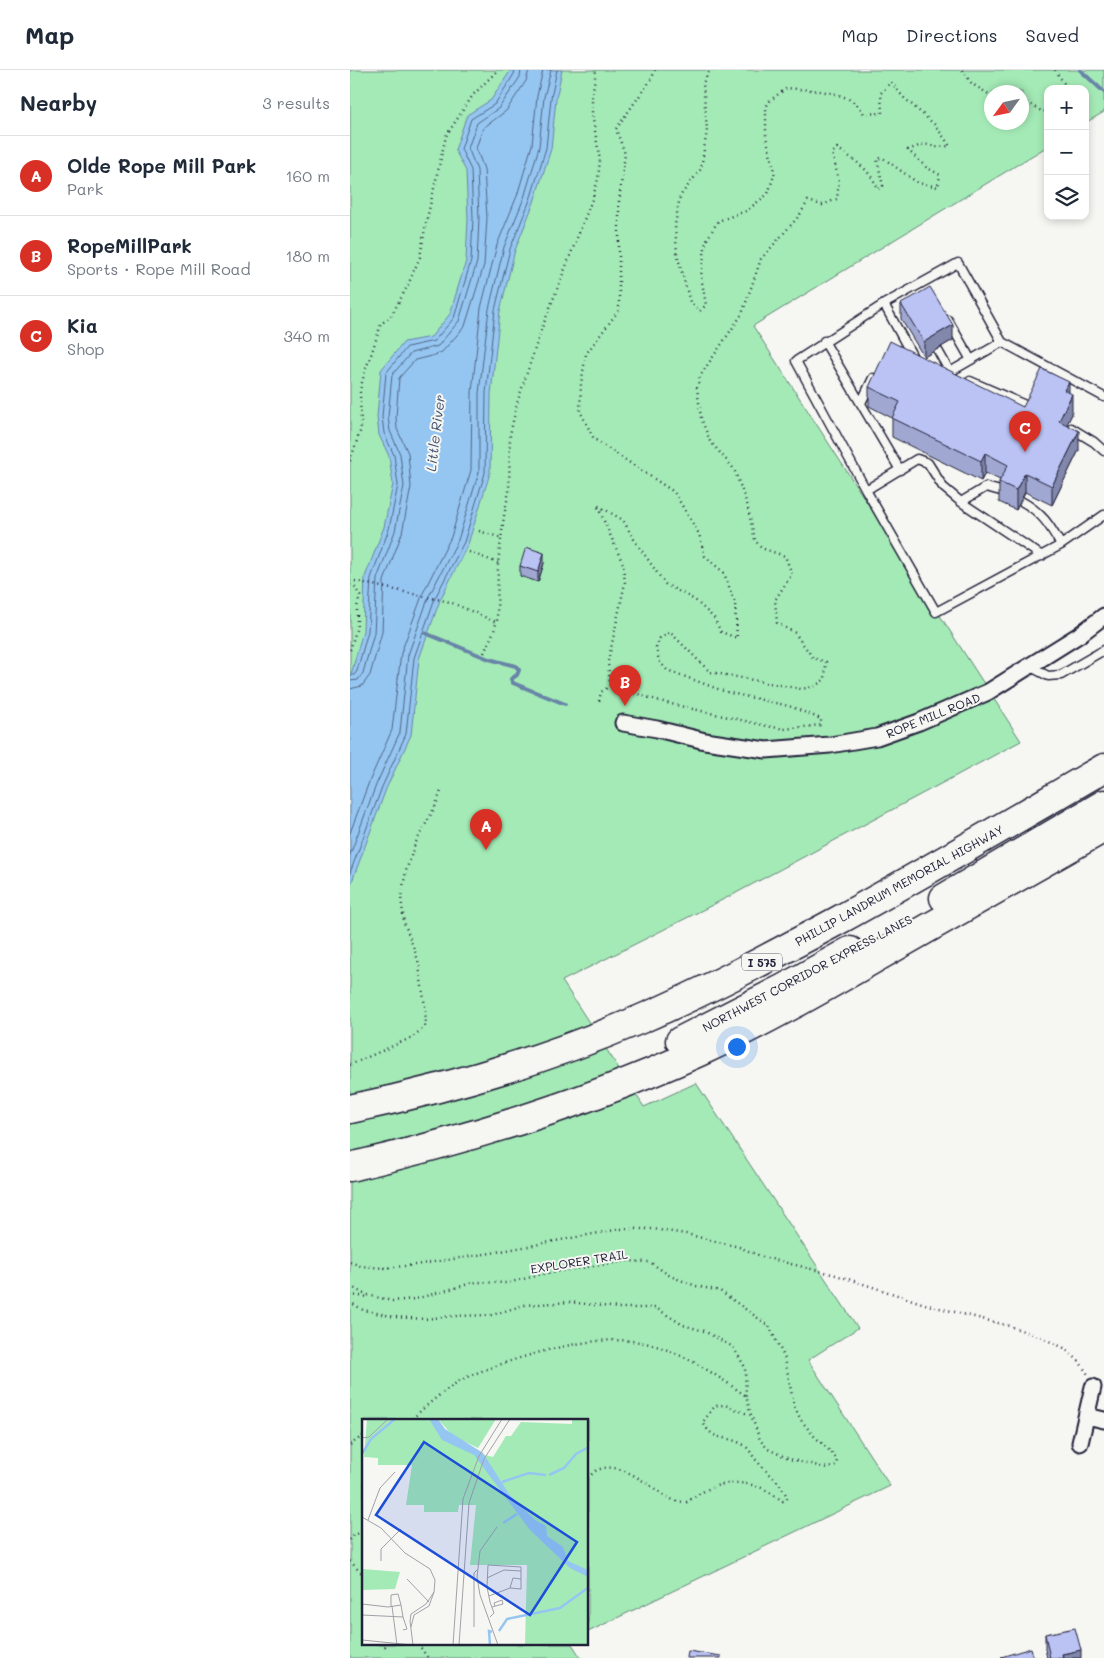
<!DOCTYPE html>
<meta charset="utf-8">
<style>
body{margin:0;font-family:Mali,sans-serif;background:#f2f2f3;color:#1f2937}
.controls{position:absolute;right:15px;top:15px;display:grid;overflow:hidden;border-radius:10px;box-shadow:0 2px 8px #0003}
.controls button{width:45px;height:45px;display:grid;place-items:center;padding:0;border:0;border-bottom:1px solid #e0e1e3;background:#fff;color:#1f2937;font:25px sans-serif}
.compass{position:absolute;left:634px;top:15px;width:45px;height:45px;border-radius:50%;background:#fff;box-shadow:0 2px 8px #0003;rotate:237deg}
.you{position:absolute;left:386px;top:976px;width:18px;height:18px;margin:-12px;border:4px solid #fff;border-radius:50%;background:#1a73e8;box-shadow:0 0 0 8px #1a73e833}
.badge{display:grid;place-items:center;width:32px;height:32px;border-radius:50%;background:#d93025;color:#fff;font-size:16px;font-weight:700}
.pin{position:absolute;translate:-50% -41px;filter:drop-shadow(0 1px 2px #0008)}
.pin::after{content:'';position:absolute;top:26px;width:18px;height:15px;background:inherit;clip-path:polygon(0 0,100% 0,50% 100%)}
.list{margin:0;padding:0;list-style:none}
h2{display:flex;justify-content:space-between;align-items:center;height:65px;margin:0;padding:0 20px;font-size:21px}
h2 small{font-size:16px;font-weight:400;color:#747a83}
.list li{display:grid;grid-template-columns:32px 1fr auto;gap:15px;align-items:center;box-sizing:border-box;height:80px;padding:0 20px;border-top:1px solid #e0e1e3}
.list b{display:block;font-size:19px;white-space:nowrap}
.list p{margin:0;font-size:16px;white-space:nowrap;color:#747a83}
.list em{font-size:16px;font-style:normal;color:#747a83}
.icon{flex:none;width:28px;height:28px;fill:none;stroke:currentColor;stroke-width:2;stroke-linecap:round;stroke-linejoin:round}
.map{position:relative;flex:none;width:754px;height:1588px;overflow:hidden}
header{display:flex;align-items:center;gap:30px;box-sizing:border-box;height:70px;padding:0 25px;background:#fff;border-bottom:1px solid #e0e1e3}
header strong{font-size:24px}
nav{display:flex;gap:28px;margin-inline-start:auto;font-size:18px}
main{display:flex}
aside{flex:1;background:#fff}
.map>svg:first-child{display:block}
.green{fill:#a4eab6;stroke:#638678;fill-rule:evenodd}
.water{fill:#95c6f1;stroke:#6784a8}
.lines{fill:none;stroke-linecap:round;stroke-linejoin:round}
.shore{stroke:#506484;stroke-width:1}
.stream{stroke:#6784a8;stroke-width:4}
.service-casing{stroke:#22223b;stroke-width:11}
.minor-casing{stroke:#22223b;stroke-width:19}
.motorway-casing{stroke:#22223b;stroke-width:31}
.path{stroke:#22223b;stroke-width:2.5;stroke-dasharray:1 4;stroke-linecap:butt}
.service{stroke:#f6f6f2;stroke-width:8}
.minor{stroke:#f6f6f2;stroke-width:15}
.motorway{stroke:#f6f6f2;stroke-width:28}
.wall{fill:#a0a8d2;stroke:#22223b}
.shaded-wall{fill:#8288ab;stroke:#22223b}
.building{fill:#bac3f4;stroke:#22223b}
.labels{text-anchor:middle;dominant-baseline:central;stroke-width:4;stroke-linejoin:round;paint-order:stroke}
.shield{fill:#f6f6f2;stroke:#626272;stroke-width:1}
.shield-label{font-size:11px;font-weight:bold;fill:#22223b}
.street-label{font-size:12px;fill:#22223b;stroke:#f6f6f2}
.water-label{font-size:14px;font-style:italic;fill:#445372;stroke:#f6f6f2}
.inset-river{fill:none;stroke:#95c6f1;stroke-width:2.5}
.inset-road{fill:none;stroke:#a1a1a9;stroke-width:1}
.view{fill:#1d4ed8;fill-opacity:0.15;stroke:#1d4ed8;stroke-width:2.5}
.inset-edge{fill:none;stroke:#22223b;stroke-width:2.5}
</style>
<header>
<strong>Map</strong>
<nav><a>Map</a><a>Directions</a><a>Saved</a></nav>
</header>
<main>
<aside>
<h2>Nearby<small>3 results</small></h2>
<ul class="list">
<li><span class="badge">A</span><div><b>Olde Rope Mill Park</b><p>Park</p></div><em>160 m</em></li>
<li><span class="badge">B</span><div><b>RopeMillPark</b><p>Sports · Rope Mill Road</p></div><em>180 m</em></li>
<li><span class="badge">C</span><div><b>Kia</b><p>Shop</p></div><em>340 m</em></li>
</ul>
</aside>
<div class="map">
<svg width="754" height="1588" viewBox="0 0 754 1588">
<rect width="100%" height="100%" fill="#f6f6f2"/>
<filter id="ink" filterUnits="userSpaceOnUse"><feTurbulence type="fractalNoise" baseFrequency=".02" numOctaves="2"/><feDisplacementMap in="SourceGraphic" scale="10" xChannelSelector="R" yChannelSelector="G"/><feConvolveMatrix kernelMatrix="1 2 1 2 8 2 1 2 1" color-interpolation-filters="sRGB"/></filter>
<g filter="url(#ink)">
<path class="green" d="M0 0H754V42L735 53V19H698V76L403 256 671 671 386 823 212 911 294 1037 346 1013 508 1258 458 1290 540 1416 238 1562V1350H14V1574H222L231 1588H0ZM642 22H672V52H642Z"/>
<path class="water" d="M161 0H212L206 29 201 79 184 132 165 180 150 241 141 324 140 403 118 474 90 530 69 589 61 665 36 719 0 817V608L13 561 15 507 34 457 43 414 39 386 29 365 27 347 31 300 54 272 81 267 100 244 116 191 118 149 116 101 105 80 117 45 141 30Z"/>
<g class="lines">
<path class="shore" d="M0 605H4L7 601 18 561 21 508 39 459 48 415 44 385 34 363 32 347 36 303 57 277 84 271 104 248 121 191 123 148 121 100 111 79 121 49 145 34 164 4 165 0
M0 611 8 610 13 603 24 563 27 509 45 461 54 416 50 384 40 361 38 347 42 305 61 283 88 276 109 251 127 192 129 148 127 100 118 78 127 53 149 38 170 7 171 0
M0 619 12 616 20 605 32 562 34 511 52 463 61 417 58 383 47 359 46 347 49 308 65 290 85 285 92 282 115 256 134 195 137 148 134 99 126 78 133 58 156 41 176 11 179 0
M0 763 19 712 42 660 51 583 73 523 101 467 121 400 122 322 131 238 147 175 167 126 182 75 187 26 193 0
M0 785 26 715 50 662 58 585 79 526 108 470 129 402V323L139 239 154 177 174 128 189 77 194 27 201 0
M0 803 32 717 56 664 64 588 85 528 114 472 135 403 136 323 145 240 160 179 180 130 196 78 201 28 207 0"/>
<path class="stream" d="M730 0 754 22
M75 563 139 589 166 596 169 600 167 605 161 609 163 613 215 634"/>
<g class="service-casing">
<path id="service" d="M534 234 564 289
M598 250 621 290
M474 271 550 400
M587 279 600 302 602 303
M593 300 600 302 652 272
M620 311 682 338
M754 327 652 272 608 193 534 234 446 291 516 420 586 542 711 475 754 445
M511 333 523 308
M721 358 744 372 754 381
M516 420 567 389 578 393 593 417 611 432 692 486
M671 431C692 442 700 456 711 475
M611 432 636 417 654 422
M679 596 698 606 711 605 754 580"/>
</g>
<g class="minor-casing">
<path id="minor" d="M273 653 307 659 355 671 416 680 480 675 527 667 569 652 638 622 729 565 754 546
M737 1346 754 1350
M730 1373 743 1317"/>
</g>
<g class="motorway-casing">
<path id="motorway" d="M594 828 754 734
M330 971 434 918 500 881
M0 1039C100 1018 197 989 291 949 359 920 424 885 489 850 578 801 666 749 754 698
M0 1097C120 1069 236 1033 349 982 411 954 470 920 529 886 604 844 679 801 754 758"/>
</g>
<path class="path" d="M612 0 622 14 642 26
M705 0 718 19
M672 30 693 42 698 40
M0 391 11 359 10 320 15 301 21 285 31 254 41 246 57 217 70 187 76 153 96 66 123 25 148 0
M129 461 152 468
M119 482 148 493
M0 510 100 532 146 552
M0 515 5 517 10 526 7 537V557L0 580
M134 583 144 561 147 550 148 493 154 446 159 421 160 365 167 333 190 263 243 127 248 109 250 90 242 44V27L246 0
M260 616 258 592 275 513 273 494 247 435 273 450 285 471 315 514 345 530 364 548 371 562 387 568 385 533 374 503 355 486 349 464 324 422 244 369 230 341 231 314 236 284 269 240V131L275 84 266 59 302 8 305 0
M249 631 251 622 260 616 317 633 417 656 434 659 471 655V649L439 636 376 622 317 600 309 591 306 578 310 568 320 562 360 602 451 619 464 617 475 609 476 592 463 588 445 563 427 553 425 530 442 504 435 486 411 478 405 470 397 434 384 399 360 371 351 348 347 318 350 306 392 244 411 189 449 146 458 131 472 135 487 129 489 111 482 83 487 78C505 91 519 98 528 119L533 116 527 89 533 88 568 113 588 117 590 105 576 97 558 80 574 74 587 77 600 76 585 55 553 27 541 12 531 23 532 43 514 44C501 19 462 21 437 18L419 31 416 38V67L425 102 418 124 396 141 368 151 356 171 351 206 356 235 350 241 340 232 327 184 325 155 330 126 351 99 357 60 353 13 360 0
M0 995 63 967 76 955 75 936 68 890 54 852 51 827 56 801 65 774 85 737 91 721
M0 1192 11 1196 34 1198 65 1195 141 1183 270 1159H303L336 1164 389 1177 413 1187 486 1205 578 1235 659 1256 688 1266 714 1278 729 1291 739 1306
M0 1216 14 1224 42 1231 65 1229 126 1212 157 1213 198 1203 244 1196 277 1191 300 1192 320 1206 346 1216 370 1221 419 1256 435 1289 444 1336 451 1350 463 1365 481 1382 487 1390 486 1396 477 1398 439 1389 418 1379 410 1370 400 1342 396 1326 395 1297 383 1277 354 1261 333 1255 306 1238H268L220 1232 174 1235 142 1245 103 1246 74 1249 45 1247 13 1240 0 1232
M0 1225 19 1227
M57 1350 63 1348C77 1335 92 1322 108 1312 123 1303 141 1298 157 1292 201 1278 258 1262 303 1275 337 1285 368 1306 396 1326
M0 1375 14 1365
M238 1408C241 1405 245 1400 250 1399 273 1391 302 1419 321 1429 326 1431 331 1432 337 1432 359 1416 378 1408 406 1416 415 1418 425 1426 433 1431L437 1428C432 1412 418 1404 407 1391 401 1385 400 1378 392 1374 376 1365 362 1372 353 1352L365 1336 375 1335 400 1345
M0 1470 2 1466 14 1461
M0 1491 10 1502 14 1503
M30 1574 35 1576 37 1574
M68 1574 78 1588"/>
<use href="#service" class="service"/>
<use href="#minor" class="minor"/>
<use href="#motorway" class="motorway"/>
</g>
<path class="wall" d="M551 234 603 270 574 287 551 249Z
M519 317 673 337 719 322 722 344 716 355 729 380 702 435 675 422 666 440 649 432V412L650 410 635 403 631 411 542 367V348L519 336Z
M194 493 188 512 170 506V496Z
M695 1564 731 1588H697L695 1579Z"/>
<path class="shaded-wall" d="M603 255V270L574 287V272Z
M719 312V331L722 324V344L709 371V351L714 320Z
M729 361V380L702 435V416Z
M635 383V403L631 411V391Z
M675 403V422L666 440V420Z
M194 483V493L188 512V502Z
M731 1580V1588H712V1584Z"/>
<path class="building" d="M580 217 603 255 574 272 551 234Z
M540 271 673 337 692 299 719 312 714 320 722 324 709 351 729 361 702 416 675 403 666 420 649 412 658 395 635 383 631 391 542 348 550 332 519 317Z
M176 477 194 483 188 502 170 496Z
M725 1558 731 1580 712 1584 713 1588H700L695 1564Z
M681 1578 684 1588H652L651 1587Z
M338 1581 371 1586V1588H337Z"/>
</g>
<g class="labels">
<rect class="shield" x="392" y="883.5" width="40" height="17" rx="4"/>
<g class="shield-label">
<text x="412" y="892">I 575</text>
</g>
<g class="street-label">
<text transform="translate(583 645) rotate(-22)">ROPE MILL ROAD</text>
<text transform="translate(549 815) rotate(-29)">PHILLIP LANDRUM MEMORIAL HIGHWAY</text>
<text transform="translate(457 903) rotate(-28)">NORTHWEST CORRIDOR EXPRESS LANES</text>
<text transform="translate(229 1191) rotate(-9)">EXPLORER TRAIL</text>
</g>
<g class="water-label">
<text transform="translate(85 363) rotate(-83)">Little River</text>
</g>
</g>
<g transform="translate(12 1349)">
<rect width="226" height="226" fill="#f6f6f2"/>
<path d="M5 0H68L107 32 131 38 144 17H149L159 3 210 5V0H226V226H163L165 146H108L114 86H97L96 93H62V86H44L50 46H16V39L2 38ZM76 0H134L116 29 91 17ZM0 150 38 153 33 170 0 171Z" fill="#a4eab6"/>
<path d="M67 0H76L83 10 121 34 147 75 173 101 184 107 185 117 201 128 206 142 226 151V158L208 149 168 111 112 36 80 21Z" fill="#95c6f1"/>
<path class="inset-river" d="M0 35 9 20 33 0M187 56 202 49 214 35 227 28M140 63 167 54 184 56M141 104 155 95M137 212 145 200 198 189 227 168M128 226 127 212 130 213"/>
<path class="inset-road" d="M0 19 7 18 26 0M0 98 19 109 43 134 68 150 73 161 72 173M6 101 18 69 33 53M135 108 118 132 115 158 118 176 136 226M19 142V130L39 110M125 159 142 151 159 152M45 160 67 183M148 169 151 159 159 160M127 177 148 169 159 170V148L126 146 125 168 128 183 132 194 128 198M0 185 26 188 39 186 36 175 29 176V187M30 187 35 226M130 188 141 185 140 181 132 184 133 187M0 196 41 198 39 186M41 198 45 210 41 211M49 208 52 196 67 187 72 173 64 185 49 195 48 202 51 226M112 208V154L115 151M0 221 50 226M91 226 101 80 117 37 140 0M97 226 107 84 122 40 148 0"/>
<path class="view" d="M62 23 215 123 168 196 14 96Z"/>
<rect width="226" height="226" class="inset-edge"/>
</g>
</svg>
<div class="controls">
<button>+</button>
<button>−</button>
<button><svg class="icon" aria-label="layers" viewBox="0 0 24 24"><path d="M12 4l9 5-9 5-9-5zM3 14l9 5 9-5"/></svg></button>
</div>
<svg class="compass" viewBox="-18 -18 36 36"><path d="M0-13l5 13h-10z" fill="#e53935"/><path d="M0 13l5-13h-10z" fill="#747a83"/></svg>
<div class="you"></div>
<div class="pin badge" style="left:136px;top:780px">A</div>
<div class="pin badge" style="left:275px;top:636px">B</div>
<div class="pin badge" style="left:675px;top:382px">C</div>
</div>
</main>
